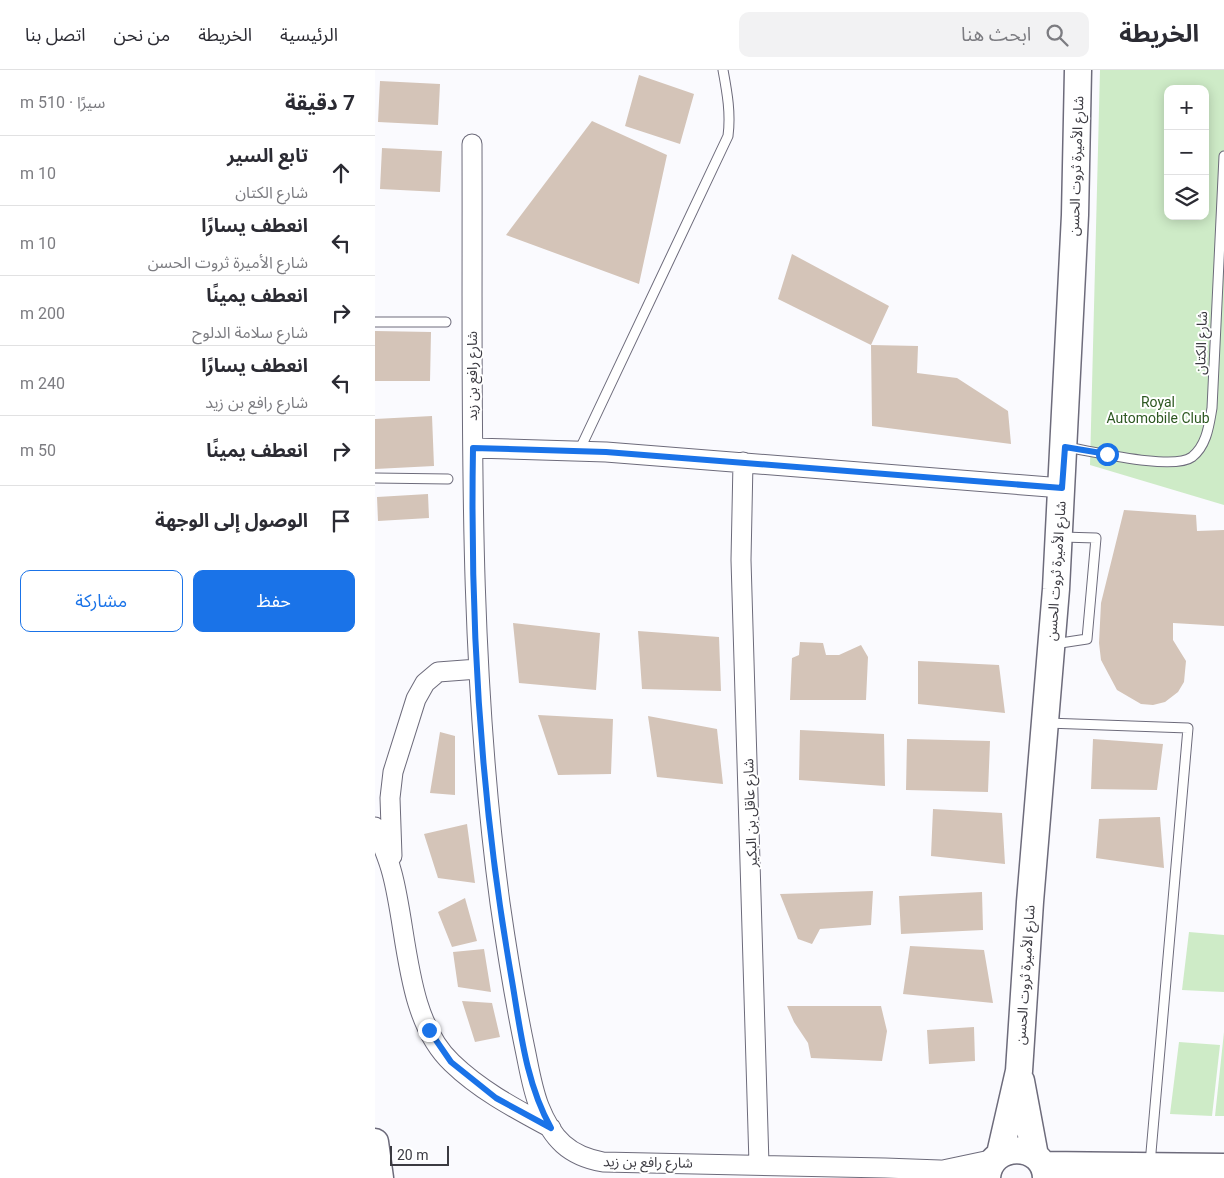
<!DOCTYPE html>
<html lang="ar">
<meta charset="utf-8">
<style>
body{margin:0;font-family:Roboto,"Noto Sans Arabic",sans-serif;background:#f2f2f3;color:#2b2b33;direction:rtl}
.controls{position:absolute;right:15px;top:15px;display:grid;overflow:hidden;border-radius:10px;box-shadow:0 2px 12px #0003}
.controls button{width:45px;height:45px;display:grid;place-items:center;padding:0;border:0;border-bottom:1px solid #e1e1e2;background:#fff;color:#2b2b33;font:25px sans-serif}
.scale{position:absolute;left:15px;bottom:12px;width:59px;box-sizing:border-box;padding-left:5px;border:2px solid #3b3a41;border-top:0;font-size:14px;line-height:18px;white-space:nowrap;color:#3b3a41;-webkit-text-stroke:4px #fff;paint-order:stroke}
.stop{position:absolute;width:15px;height:15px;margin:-11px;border:4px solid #1a73e8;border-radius:50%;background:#fff}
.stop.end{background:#1a73e8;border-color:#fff;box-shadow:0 1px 5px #0008}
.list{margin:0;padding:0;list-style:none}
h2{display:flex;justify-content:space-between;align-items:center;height:65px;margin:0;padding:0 20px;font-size:21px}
h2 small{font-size:16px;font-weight:400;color:#7c7c81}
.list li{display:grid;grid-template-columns:32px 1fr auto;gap:15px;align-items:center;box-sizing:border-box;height:70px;padding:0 20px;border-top:1px solid #e1e1e2}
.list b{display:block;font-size:19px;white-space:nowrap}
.list p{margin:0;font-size:16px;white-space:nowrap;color:#7c7c81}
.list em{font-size:16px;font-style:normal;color:#7c7c81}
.actions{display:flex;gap:10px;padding:15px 20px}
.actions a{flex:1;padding:11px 0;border:1px solid #1a73e8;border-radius:10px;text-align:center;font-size:18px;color:#1a73e8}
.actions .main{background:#1a73e8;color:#fff}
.icon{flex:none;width:28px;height:28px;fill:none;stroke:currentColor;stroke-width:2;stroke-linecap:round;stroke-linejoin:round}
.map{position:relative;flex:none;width:849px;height:1108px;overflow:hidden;direction:ltr}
header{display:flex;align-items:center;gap:30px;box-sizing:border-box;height:70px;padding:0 25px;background:#fff;border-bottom:1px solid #e1e1e2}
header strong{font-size:24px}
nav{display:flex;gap:28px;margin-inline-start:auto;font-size:18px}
.search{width:350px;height:45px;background:#f2f2f3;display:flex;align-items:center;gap:12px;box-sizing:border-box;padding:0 18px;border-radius:10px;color:#7c7c81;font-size:19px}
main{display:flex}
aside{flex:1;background:#fff}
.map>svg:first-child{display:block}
.green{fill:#ceebc7;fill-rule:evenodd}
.building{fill:#d4c4b8}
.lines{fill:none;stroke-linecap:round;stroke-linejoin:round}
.lane-casing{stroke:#6d6b7b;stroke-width:11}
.street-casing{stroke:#6d6b7b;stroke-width:21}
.secondary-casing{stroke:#6d6b7b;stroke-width:29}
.lane{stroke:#fff;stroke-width:9}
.street{stroke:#fff;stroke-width:19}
.secondary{stroke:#fff;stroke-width:26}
.route{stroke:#1a73e8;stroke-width:6}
.labels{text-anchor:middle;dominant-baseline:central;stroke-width:4;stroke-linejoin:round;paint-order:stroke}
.street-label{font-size:14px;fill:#3b3a41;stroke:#fff}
.park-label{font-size:14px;fill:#2d5821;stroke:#fff}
</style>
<header>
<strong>الخريطة</strong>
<div class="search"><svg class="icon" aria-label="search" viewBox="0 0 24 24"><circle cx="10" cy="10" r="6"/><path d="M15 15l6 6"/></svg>ابحث هنا</div>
<nav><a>الرئيسية</a><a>الخريطة</a><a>من نحن</a><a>اتصل بنا</a></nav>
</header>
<main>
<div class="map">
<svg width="849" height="1108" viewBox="0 0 849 1108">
<rect width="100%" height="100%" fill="#fafafe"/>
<path class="green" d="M725 0H849V435L715 395ZM793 19H830V146H793Z
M814 862 849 865V922L807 920Z
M849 962V1046H840Z
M804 972 845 975 837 1046 795 1044Z"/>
<path class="building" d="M264 5 319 24 305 74 250 56Z
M5 11 65 14 63 55 3 52Z
M217 51 292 85 264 214 131 165Z
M7 78 67 81 65 122 5 119Z
M417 184 514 236 496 275 403 229Z
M0 261 56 262 55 311H0Z
M496 275 543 276 542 303 582 308 633 341 636 374 497 356Z
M57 346 59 396 0 399V349Z
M53 424 54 448 3 451 2 427Z
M749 440 821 445 822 461 849 460V556L798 553V570L811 591 809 612 803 622 790 632 778 635 766 634 742 620 726 590 724 573 726 533Z
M138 553 225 563 221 620 144 613Z
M263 561 344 567 346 621 267 619Z
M425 572 448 573 451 585H464L486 575 493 587 491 630H415L417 588 424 585Z
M543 591 624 595 630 643 543 634Z
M163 645 238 649 236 704 183 705Z
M273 646 342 659 348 714 282 707Z
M425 660 509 664 510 716 424 710Z
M65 662 80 666V725L55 723Z
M532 669 615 671 613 722 531 720Z
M718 669 788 674 782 720 716 719Z
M558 739 627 743 630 794 556 786Z
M785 747 789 798 721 788 724 749Z
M92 754 100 813 63 808 49 764Z
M498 821 496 855 445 859 437 874 423 869 405 824Z
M607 822 608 860 526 864 524 826Z
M90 828 102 871 77 877 63 842Z
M535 876 609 880 618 933 528 924Z
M109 879 116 922 83 917 78 882Z
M87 931 117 933 125 967 100 972Z
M412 936H506L512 961 507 991 436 988 433 973 419 952Z
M599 957 600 991 554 994 552 960Z"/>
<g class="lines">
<g class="lane-casing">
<path id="lane" d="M0 252H71
M691 377C717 381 798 401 817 387 832 375 834 355 837 338L849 86
M204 381 353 66C356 43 352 22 348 0
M0 408 73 409
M679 574 712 569 721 468 687 467
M672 653 813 658 775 1094"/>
</g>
<g class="street-casing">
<path id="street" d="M97 74C98 327 91 581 125 833 132 882 140 931 150 979 154 998 157 1018 164 1036 177 1069 194 1086 228 1092L510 1098 565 1100 593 1108
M98 378 231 382 687 418
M368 392 366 490 384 1094
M0 757C6 772 13 787 17 803 33 862 30 949 77 993 106 1021 141 1039 176 1058
M17 786 15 728 18 702 41 629 50 613 63 602 103 599
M568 1100 620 1089"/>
</g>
<g class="secondary-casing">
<path id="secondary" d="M646 1011 660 1086
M0 1072 5 1108
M625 1084 644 1001 655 832 681 519 700 145 703 0
M668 1095 849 1097
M612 1108C614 1071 670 1071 671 1108"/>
</g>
<use href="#lane" class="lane"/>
<use href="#street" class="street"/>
<use href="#secondary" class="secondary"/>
</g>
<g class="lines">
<path class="route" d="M54 960 76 992 121 1028 176 1058C150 1012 145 956 136 905 106 733 95 553 98 378L231 382 687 418 690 377 732 384"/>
</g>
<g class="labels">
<g class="street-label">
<text transform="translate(701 96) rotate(-88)">شارع الأميرة ثروت الحسن</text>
<text transform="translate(826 273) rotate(-88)">شارع الكتان</text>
<text transform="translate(97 306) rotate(-90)">شارع رافع بن زيد</text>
<text transform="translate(681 501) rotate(-86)">شارع الأميرة ثروت الحسن</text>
<text transform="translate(375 743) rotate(-92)">شارع عاقل بن البكير</text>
<text transform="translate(650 905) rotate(-86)">شارع الأميرة ثروت الحسن</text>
<text transform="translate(273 1092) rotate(1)">شارع رافع بن زيد</text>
</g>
<g class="park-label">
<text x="783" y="332">Royal<tspan x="783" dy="16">Automobile Club</tspan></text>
</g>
</g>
</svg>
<div class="controls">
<button>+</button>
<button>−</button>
<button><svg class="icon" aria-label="layers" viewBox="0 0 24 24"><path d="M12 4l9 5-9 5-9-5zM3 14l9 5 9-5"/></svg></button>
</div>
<div class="scale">20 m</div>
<div class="stop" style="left:732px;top:384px"></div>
<div class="stop end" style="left:54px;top:960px"></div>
</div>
<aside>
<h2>7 دقيقة<small>سيرًا · 510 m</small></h2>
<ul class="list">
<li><svg class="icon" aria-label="ahead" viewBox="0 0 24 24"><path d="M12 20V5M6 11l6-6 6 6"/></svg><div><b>تابع السير</b><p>شارع الكتان</p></div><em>10 m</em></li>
<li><svg class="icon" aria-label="left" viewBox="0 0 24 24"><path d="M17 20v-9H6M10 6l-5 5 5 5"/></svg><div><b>انعطف يسارًا</b><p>شارع الأميرة ثروت الحسن</p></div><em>10 m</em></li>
<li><svg class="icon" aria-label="right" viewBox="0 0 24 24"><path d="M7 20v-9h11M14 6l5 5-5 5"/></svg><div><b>انعطف يمينًا</b><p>شارع سلامة الدلوح</p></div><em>200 m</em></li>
<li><svg class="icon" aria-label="left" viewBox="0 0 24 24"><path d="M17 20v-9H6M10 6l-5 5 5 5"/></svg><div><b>انعطف يسارًا</b><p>شارع رافع بن زيد</p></div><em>240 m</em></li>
<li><svg class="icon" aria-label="right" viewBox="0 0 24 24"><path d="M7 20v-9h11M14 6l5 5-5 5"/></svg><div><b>انعطف يمينًا</b></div><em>50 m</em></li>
<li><svg class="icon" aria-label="arrive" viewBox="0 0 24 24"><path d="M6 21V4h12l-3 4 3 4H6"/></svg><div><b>الوصول إلى الوجهة</b></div></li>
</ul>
<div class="actions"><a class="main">حفظ</a><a>مشاركة</a></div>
</aside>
</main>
